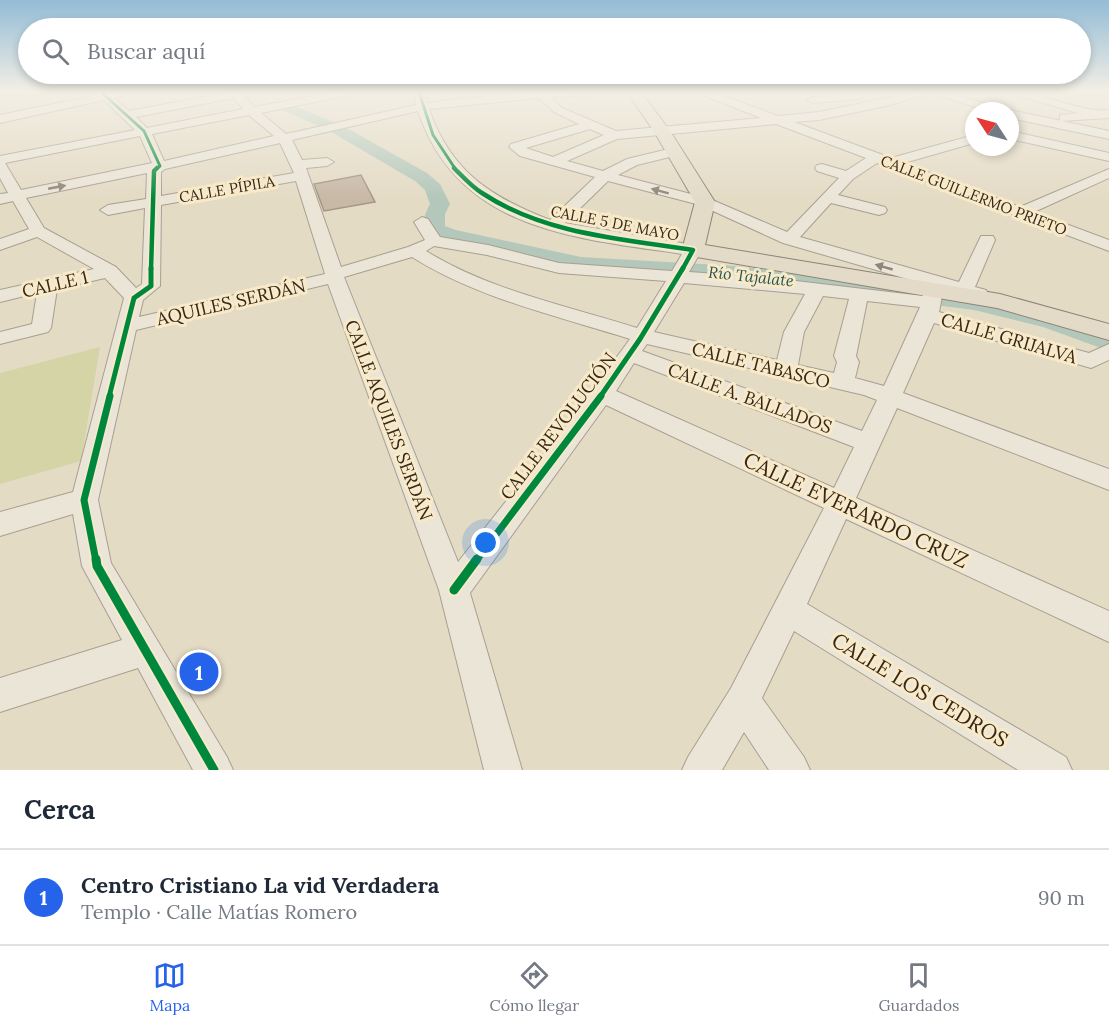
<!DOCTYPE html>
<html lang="es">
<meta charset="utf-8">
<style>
body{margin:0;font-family:Lora,serif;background:#f6f6f7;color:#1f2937}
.compass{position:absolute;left:965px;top:102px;width:54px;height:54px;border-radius:50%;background:#fff;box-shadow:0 3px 9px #0003;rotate:306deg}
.you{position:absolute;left:486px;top:543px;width:21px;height:21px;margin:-15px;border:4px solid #fff;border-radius:50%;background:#1a73e8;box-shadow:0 0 0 9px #1a73e833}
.badge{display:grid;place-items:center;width:39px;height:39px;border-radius:50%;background:#2563eb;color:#fff;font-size:20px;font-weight:700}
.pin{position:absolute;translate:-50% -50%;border:3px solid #fff;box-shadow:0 2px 6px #0006}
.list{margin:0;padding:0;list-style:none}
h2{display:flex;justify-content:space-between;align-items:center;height:78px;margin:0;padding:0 24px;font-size:26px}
h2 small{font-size:20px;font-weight:400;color:#747a83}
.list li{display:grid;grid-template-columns:39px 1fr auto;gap:18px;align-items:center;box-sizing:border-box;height:96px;padding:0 24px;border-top:2px solid #e0e1e3}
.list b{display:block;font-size:22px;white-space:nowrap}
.list p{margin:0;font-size:20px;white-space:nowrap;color:#747a83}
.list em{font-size:20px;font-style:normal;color:#747a83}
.icon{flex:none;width:33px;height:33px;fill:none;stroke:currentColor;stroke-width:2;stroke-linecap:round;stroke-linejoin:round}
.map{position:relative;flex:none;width:1109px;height:770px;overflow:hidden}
.search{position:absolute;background:#fff;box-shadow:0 3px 9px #0003;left:18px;right:18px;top:18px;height:66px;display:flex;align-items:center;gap:15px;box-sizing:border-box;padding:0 21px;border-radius:33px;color:#747a83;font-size:22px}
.sheet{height:174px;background:#fff}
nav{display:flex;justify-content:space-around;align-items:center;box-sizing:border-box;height:84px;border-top:2px solid #e0e1e3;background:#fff;font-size:16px;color:#747a83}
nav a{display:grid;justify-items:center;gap:3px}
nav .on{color:#2563eb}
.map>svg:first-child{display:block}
.green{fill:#d4d4a6}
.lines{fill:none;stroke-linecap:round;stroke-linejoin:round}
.river{fill:#b3c8ba;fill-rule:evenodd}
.building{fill:#c8b8a6;stroke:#a39685;stroke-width:1.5}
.minor-casing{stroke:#a89f90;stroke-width:2}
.major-casing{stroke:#8d8576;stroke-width:2}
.minor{fill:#ebe5d8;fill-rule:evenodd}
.major{fill:#e3dbc8;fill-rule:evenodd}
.cycleway-far4-casing{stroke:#f8eac8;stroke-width:5}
.cycleway-far3-casing{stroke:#f8eac8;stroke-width:8}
.cycleway-far2-casing{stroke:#f8eac8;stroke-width:9}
.cycleway-far1-casing{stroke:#f8eac8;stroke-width:10}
.cycleway-casing{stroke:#f8eac8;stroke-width:13}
.cycleway-far4{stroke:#00873e;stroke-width:3}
.cycleway-far3{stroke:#00873e;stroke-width:4.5}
.cycleway-far2{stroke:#00873e;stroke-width:5}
.cycleway-far1{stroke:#00873e;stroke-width:7}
.cycleway{stroke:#00873e;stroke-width:9}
.oneway{fill:#908678}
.labels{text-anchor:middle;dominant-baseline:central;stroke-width:6;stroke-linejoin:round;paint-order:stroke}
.far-street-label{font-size:15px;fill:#352719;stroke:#f8eac8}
.far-water-label{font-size:16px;font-style:italic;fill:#275653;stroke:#f8eac8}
.street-label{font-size:18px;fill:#352719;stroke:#f8eac8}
.near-street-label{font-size:21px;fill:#352719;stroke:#f8eac8}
</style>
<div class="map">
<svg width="1109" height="770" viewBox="0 0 1109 770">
<rect width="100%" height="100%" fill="#e4dbc5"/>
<path class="green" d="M100 347 81 461 0 484V373Z"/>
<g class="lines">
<path class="river" d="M285 102 333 122 335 126 345 127 427 173 440 184 450 204 445 214V226L456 230 581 257 736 266 974 296 1060 316 1104 330 1109 333V351L1043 327 974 310 736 280 581 271 443 239C422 231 419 225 430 204L425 190 415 181 333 133 332 129 323 128 280 109 278 106 280 103Z"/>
</g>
<path class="building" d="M361 175 375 202 324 211 314 184Z"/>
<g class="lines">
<g class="minor-casing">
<path id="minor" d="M96 92H132L131 94 114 98 129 111 230 92H254L253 94 244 96 254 107 334 92H354L349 95 261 113 286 134 416 105 414 92H424L427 103 511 93 600 92 595 95 551 97 562 108 616 131 761 118 700 94 699 92H713L778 116 819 112 915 92H946L1004 109 1006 111H988L931 93 886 106 819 120 794 122 891 158 974 135V143L904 163 1020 207 1109 169V178L1034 212 1109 240V251L877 163 853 179 838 195 885 207 887 210 885 213 879 215 831 203 800 237 959 282 981 236H993L995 240 975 287 986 290 988 294 986 298 979 300 970 297 962 302 955 300 953 296 954 293 938 288 942 296 939 312 1089 353 1109 344V360L1091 368 934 323 903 393 1109 469V490L897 408 856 498 1109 611V642L846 519 807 604 1066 757 1072 770H1018L794 631 762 698 804 757 810 770H769L744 732 722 770H682L688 757 731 688 824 508 606 405 470 593 522 770H484L439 590 328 284 136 330 98 500 111 563 227 757 233 770H193L138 668 0 712V678L122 640 82 566 73 514 0 536V512L73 492 124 298 105 278 57 289 51 328 48 332 0 344V332L32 324 37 293 0 302V290L94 269 37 237 0 250V239L29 229 13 201 0 204V194L8 193 0 178V156L135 130 104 100 0 123V115L98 95ZM234 98 243 109 147 128 136 117ZM539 98 554 112 579 124 511 144 509 147 520 156 595 177 550 220C491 197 451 172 429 109ZM418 111C458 231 575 238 682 254L672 271 559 263 488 245 440 237 428 219 422 217 414 222 425 240 408 247 341 267 306 168 327 166 334 162 327 158 302 160 292 140ZM249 115 274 136 164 161 152 134ZM776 124 866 158 846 171 822 164 817 165 815 168 817 171 839 178 787 232 710 199 618 175 637 165 678 155 680 152 678 149 673 148 627 159 603 171 567 161 617 139ZM590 129 604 135 553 157 526 148ZM140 136 152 163 21 190 5 163ZM280 143 294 173 161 196V172L165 169ZM147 173 146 199 108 205 100 210 108 215 145 208 142 284 136 288 116 267 44 228 26 198ZM296 181 325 274 139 317 143 300 160 286 161 205ZM608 181 700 205 783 243 928 285 921 290 923 296 761 277 689 272 702 250 699 246 565 223ZM434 246 487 255 559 273 666 281 637 328C567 306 489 290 426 251ZM412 257C477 298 557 316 630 339L572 418 458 562 344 277ZM684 283 805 294 784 332 777 360 654 332ZM823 296 849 299 834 356 837 362 834 373 798 365 804 332ZM867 301 920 307 884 386 855 378 859 362 856 356ZM647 344 864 395 877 400 862 431 642 351ZM634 363 854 447 834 488 616 391Z
M1012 92C1045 92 1077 113 1109 110V118L1060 121V115L1078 113 1013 94Z
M856 94 862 97 860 99 813 103 807 100 813 97Z
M1010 110 1109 131V139L1010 118V111H1008Z
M1010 131 1109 153V161L1010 139Z"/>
</g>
<g class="major-casing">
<path id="major" d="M627 92H641L670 131 715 202 705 245 1000 294 1109 324V340L997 308 685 255 682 250 695 202 655 133Z"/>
</g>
<use href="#minor" class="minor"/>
<use href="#major" class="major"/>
<g class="cycleway-far4-casing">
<path id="cycleway-far4" d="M101 92 144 131 160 166 155 170
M419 92 433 135 456 170"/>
</g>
<g class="cycleway-far3-casing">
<path id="cycleway-far3" d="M454 168C463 177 472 187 482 193 544 234 621 239 693 250L682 270
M151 270 154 171 157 168"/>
</g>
<g class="cycleway-far2-casing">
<path id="cycleway-far2" d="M109 397 134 298 151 286V268
M600 397 640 339 683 268"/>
</g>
<g class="cycleway-far1-casing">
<path id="cycleway-far1" d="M96 561 84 500 110 396
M476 561 601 396"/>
</g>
<g class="cycleway-casing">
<path id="cycleway" d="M96 559 97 566 214 770
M454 590 477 559"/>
</g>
<use href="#cycleway-far4" class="cycleway-far4"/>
<use href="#cycleway-far3" class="cycleway-far3"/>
<use href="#cycleway-far2" class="cycleway-far2"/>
<use href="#cycleway-far1" class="cycleway-far1"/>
<use href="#cycleway" class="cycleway"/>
</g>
<defs><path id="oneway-solid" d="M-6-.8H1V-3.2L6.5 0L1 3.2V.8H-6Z" transform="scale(1.5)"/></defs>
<g class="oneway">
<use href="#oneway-solid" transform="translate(57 187) rotate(-11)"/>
<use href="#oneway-solid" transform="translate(660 191) rotate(-165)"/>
<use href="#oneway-solid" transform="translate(884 267) rotate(-164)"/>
</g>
<linearGradient id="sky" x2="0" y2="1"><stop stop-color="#93bcd6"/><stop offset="0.46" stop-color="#f3efe5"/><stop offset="1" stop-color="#f3efe5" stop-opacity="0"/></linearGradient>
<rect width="1109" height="199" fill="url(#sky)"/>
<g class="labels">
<g class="far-street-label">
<text transform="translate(227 189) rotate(-10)">CALLE PÍPILA</text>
<text transform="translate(974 195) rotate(21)">CALLE GUILLERMO PRIETO</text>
<text transform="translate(615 223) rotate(11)">CALLE 5 DE MAYO</text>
</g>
<g class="far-water-label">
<text transform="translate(751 276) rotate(6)">Río Tajalate</text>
</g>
<g class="street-label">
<text transform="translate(55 284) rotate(-13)">CALLE 1</text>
<text transform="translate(231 302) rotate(-13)">AQUILES SERDÁN</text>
<text transform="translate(1009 338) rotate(16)">CALLE GRIJALVA</text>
<text transform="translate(761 365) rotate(14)">CALLE TABASCO</text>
<text transform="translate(750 398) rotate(20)">CALLE A. BALLADOS</text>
<text transform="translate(389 420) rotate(69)">CALLE AQUILES SERDÁN</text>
<text transform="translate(558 426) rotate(-53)">CALLE REVOLUCIÓN</text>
</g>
<g class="near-street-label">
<text transform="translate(856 510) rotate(25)">CALLE EVERARDO CRUZ</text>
<text transform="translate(920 690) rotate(31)">CALLE LOS CEDROS</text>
</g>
</g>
</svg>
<svg class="compass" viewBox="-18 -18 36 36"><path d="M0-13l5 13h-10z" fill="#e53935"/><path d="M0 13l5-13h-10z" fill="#747a83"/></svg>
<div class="you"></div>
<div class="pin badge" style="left:199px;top:672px">1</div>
<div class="search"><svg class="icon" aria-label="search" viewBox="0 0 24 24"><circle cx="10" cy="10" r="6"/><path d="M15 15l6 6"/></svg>Buscar aquí</div>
</div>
<section class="sheet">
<h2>Cerca<small></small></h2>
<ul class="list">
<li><span class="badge">1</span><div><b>Centro Cristiano La vid Verdadera</b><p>Templo · Calle Matías Romero</p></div><em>90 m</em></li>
</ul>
</section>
<nav>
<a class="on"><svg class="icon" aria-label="map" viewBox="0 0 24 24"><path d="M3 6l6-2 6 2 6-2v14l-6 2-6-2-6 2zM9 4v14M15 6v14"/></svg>Mapa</a>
<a><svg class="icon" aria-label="directions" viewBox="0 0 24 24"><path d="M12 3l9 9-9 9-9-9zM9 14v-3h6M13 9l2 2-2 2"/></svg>Cómo llegar</a>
<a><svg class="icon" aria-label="saved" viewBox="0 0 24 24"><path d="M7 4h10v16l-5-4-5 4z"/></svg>Guardados</a>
</nav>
